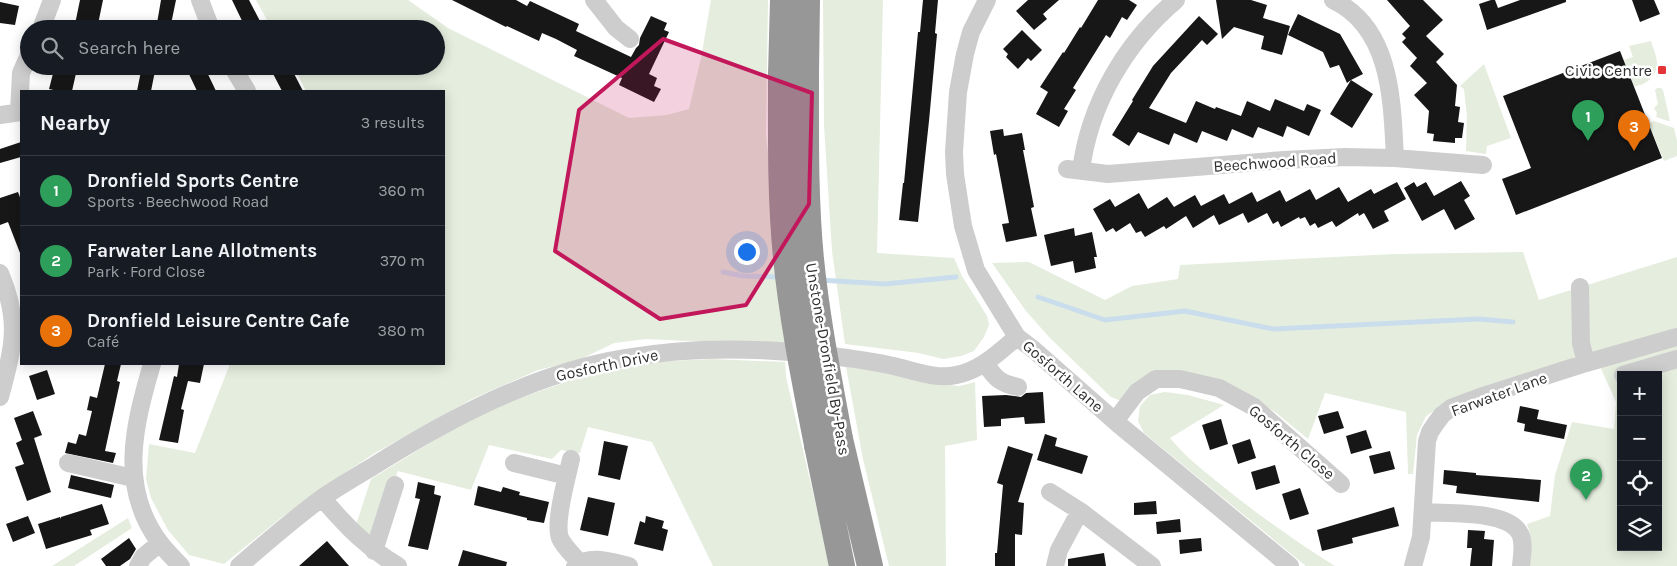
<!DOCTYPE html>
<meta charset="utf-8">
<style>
body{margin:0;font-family:Karla,sans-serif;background:#242831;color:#f1f3f6}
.controls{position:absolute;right:15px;bottom:15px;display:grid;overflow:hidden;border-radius:0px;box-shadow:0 2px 12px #0003}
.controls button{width:45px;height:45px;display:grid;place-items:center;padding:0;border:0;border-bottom:1px solid #363941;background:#171b24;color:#f1f3f6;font:25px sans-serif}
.you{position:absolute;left:746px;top:251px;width:18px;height:18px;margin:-12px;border:4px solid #fff;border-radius:50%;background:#1a73e8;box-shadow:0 0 0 8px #1a73e833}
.badge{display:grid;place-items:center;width:32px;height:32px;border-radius:50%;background:#e43437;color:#fff;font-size:16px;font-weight:700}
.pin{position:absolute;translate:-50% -41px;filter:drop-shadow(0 1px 2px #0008)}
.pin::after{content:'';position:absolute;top:26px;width:18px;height:15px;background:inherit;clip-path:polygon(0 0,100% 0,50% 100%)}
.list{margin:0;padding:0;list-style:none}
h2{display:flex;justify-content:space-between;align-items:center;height:65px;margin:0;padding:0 20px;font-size:21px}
h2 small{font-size:16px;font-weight:400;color:#9ea1a6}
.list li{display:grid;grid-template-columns:32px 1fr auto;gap:15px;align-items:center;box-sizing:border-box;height:70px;padding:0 20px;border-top:1px solid #363941}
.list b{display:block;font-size:19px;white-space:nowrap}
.list p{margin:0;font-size:16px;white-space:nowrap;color:#9ea1a6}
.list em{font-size:16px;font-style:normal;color:#9ea1a6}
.icon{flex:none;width:28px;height:28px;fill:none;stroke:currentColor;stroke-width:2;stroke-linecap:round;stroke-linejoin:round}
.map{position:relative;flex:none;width:1677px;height:566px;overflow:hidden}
.search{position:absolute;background:#171b24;box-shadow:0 2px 12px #0003;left:20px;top:20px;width:425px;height:55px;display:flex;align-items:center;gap:12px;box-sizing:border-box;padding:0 18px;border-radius:28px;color:#9ea1a6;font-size:19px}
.panel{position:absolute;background:#171b24;box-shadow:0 2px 12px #0003;left:20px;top:90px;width:425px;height:275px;border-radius:0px}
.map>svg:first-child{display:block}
.green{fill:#e5edde;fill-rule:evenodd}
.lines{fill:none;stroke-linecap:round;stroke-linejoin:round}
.stream{stroke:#caddec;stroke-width:5}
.building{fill:#171717}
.minor{stroke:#cdcdcd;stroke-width:18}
.highway{stroke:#979797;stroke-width:26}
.highway-bridge{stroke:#979797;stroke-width:26}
.marked{fill:#c2185b;fill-opacity:0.2;stroke:#c2185b;stroke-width:4;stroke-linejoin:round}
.poi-dot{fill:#e43437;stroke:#fff;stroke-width:2}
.labels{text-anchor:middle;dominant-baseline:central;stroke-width:5;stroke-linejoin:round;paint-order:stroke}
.poi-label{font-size:16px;fill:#303030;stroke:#fff;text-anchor:end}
.street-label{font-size:16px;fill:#303030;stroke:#fff}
</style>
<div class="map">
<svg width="1677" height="566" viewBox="0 0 1677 566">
<rect width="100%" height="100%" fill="#fff"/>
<path class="green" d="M256 0H408L448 28 629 118 667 115 689 109 701 58 711 0H768L766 134 788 346 646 339 614 343 579 360 538 370 472 399 375 453 340 476 282 517 224 564 189 555 168 530 151 498 146 479 149 444 195 453 230 364H444V91H306L293 66H436V29H272Z
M823 0H883L877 253 954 258 962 276 987 316 989 325 984 337 974 351 961 356 943 359 919 353 845 344 832 251 824 125Z
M1651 41C1653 48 1658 59 1657 66 1655 77 1645 86 1634 86L1624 60 1633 57 1629 46Z
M1484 64 1511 138 1487 146 1486 154 1466 151 1467 116 1464 89 1460 86Z
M1657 88H1661L1663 90 1670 121H1668L1656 117 1657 113 1654 108 1658 104 1655 90Z
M1654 121 1674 128 1677 141V156L1664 161 1649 124Z
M1523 252 1539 300 1677 257V566H1530V534L1527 524 1550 516 1555 475 1572 422 1614 429 1616 402 1594 353 1446 403 1426 416 1417 435 1413 474H1408L1406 412 1325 393 1308 439 1275 412 1239 390 1186 374 1121 401 1111 397 1049 337 1026 311 992 263 1029 262 1105 300 1132 286 1178 279 1180 265 1394 254ZM1621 375H1658V547H1621Z
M712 359 785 362 786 377 830 566H713L652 442 588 427 580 453 561 450 552 459 489 445 471 490 398 471 373 541 356 525 371 479 451 430 506 403 569 381 649 362Z
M846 367 891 373 937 384 960 386 975 382 977 440 945 446 946 566H889L863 459Z
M1165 392 1188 395 1224 405 1170 438C1183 454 1199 467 1215 480 1253 511 1293 540 1335 566H1306L1144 433 1138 421 1140 406 1150 395Z
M128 518 132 528 74 566H52Z"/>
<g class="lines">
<path class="stream" d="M723 272 743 276 782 277
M820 280 885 284 956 277
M1038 297 1105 320 1185 311 1273 329 1479 319 1513 322"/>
</g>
<path class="building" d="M80 0H103L97 29H74Z
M161 0H176L170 29H156Z
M232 0H249L262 25 254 29H246Z
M452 0H516L527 6 530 1 579 24 576 31 631 57 636 48 639 45 640 38 651 16 667 23 664 30 669 32 649 74 657 78 654 86 661 89 654 102 619 85 622 78 574 56 577 50 556 39 542 33 539 41 507 26 506 27Z
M923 0H938L935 33 937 34 929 121 918 222 899 220 903 183H904L918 32H920Z
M1028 0H1059L1043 14 1047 19 1034 30 1016 11Z
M1098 0H1129L1137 5 1127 20 1122 17 1110 38 1106 35 1073 88 1076 90 1064 109 1068 111 1059 127 1036 114 1048 92 1040 87 1063 52 1064 53 1080 27 1081 28Z
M1216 0H1251L1267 5 1263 18 1290 26 1282 55 1261 49 1264 36 1234 27 1222 39Z
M1387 0H1423L1443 20 1426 36 1444 54 1436 62 1457 85 1455 106 1460 107 1458 122 1464 123 1462 138H1455V143L1433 141 1434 134 1427 133 1429 111 1414 95 1427 83 1410 66 1417 58 1402 42 1406 38 1402 34 1410 26Z
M1491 0H1495L1498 8 1520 0H1566V2L1487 30 1479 4Z
M1632 0H1654L1660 14 1640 22Z
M0 2 19 6 15 25 0 23Z
M1298 14 1340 34 1363 74 1351 80 1373 94 1352 128 1330 114 1351 80 1347 83 1339 65 1330 68 1323 52 1288 35Z
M1199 16 1218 34 1207 45 1202 40 1171 73 1149 108 1186 123 1196 101 1215 109 1216 107 1241 116 1247 101 1270 111 1275 99 1304 111 1307 104 1321 110 1309 136 1287 126 1283 137 1258 127 1253 138 1232 129 1227 141 1202 131 1197 143 1174 133 1169 145 1138 132 1129 146 1112 135 1133 101 1132 100 1153 66Z
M1022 30 1042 50 1031 61 1028 58 1018 69 1006 57 1008 54 1003 49Z
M1620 51 1662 158 1516 215 1502 179 1531 168 1503 96Z
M55 66H66L77 69 72 91H58L49 89Z
M142 66H156L151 91H137Z
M200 66H204L216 91H197L188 72Z
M269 66H290L303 91H282Z
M1003 129 1004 136 1022 133 1025 150H1023L1034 207 1031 208 1037 236 1006 242 1002 224 1009 223 996 154 994 155 990 131Z
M21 142V157L0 163V149Z
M1461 181 1470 196 1464 200 1475 219 1455 230 1444 209 1422 221 1404 188 1414 182 1417 187 1426 182 1434 196Z
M1397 182 1406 199 1384 211 1389 221 1373 229 1364 213 1359 216 1358 213 1336 227 1332 221 1318 228 1315 223 1310 226 1305 217 1300 219 1299 217 1281 227 1278 221 1273 224 1267 213 1248 223 1243 213 1219 225 1214 215 1193 228 1186 216 1166 229 1164 226 1145 237 1141 231 1136 233 1130 223 1116 232 1113 228 1106 232 1093 209 1110 199 1115 207 1139 193 1148 209 1167 197 1174 207 1195 195 1201 206 1224 194 1229 204 1252 192 1257 202 1280 190 1286 202 1310 189 1316 200 1339 187 1348 202 1371 189 1374 194Z
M18 192 21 200V253H20L8 222 0 225V198Z
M1074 228 1075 236 1092 232 1097 257H1094L1096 268 1075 273 1073 261 1051 266 1044 235Z
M105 364H121L117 381 120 382 105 451 116 453 113 463 65 453 68 442 76 444 79 434 86 436 92 411 87 410 90 396 97 398Z
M179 364H204L200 383 188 381 181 409 184 410 178 443 159 440 174 376 177 377Z
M47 370 55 394 37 400 29 376Z
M1043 392 1045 423 1025 424 1024 417 1001 419V426L984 427 982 396 1006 395 1021 397 1026 393Z
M1520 406 1539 410 1537 419 1567 425 1564 439 1524 431 1525 424 1517 422Z
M33 411 42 435 34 438 51 492 27 501 15 467 24 464 16 443 22 440 14 418Z
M1338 411 1344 428 1324 434 1318 416Z
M1221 419 1228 444 1210 450 1202 425Z
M1366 430 1372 448 1351 454 1346 436Z
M1045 434 1057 438 1055 446 1088 456 1082 474 1037 460Z
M1250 439 1256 458 1238 464 1232 445Z
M604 441 628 446 620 480 598 475Z
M1008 446 1033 454 1018 502 1024 503 1022 535 1015 534V566H995V553H997L1003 485 997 483Z
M1390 451 1395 469 1374 474 1369 456Z
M1275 465 1280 483 1256 490 1251 472Z
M1444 470 1476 473V475L1541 480 1539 502 1456 493 1457 486 1443 484Z
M71 475 114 485 111 498 68 488Z
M418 482 435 486 434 494 441 496 428 550 408 546 420 499 415 498Z
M478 486 501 492 503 487 520 492 519 495 549 502 544 523 527 520V518L474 505Z
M1300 488 1309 514 1290 520 1282 494Z
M588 497 615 503 608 536 580 530Z
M1156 501 1157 514 1134 515V503Z
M102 504 109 524 90 530 92 535 46 549 38 524 60 517 61 519V517Z
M1394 507 1399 526 1352 538 1353 543 1322 551 1317 530Z
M28 516 35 533 13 542 6 524Z
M646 516 664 521 662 528 668 530 663 551 634 544 640 521 645 523Z
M1180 519 1181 532 1157 534 1156 522Z
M1468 530 1485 531 1484 539 1494 540 1492 566H1470L1472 548H1467Z
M129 538 136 549 130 559 120 566H106L101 559Z
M1201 538 1202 551 1180 554 1179 540Z
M327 541 349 566H299Z
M463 550 507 562 506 566H458Z
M1104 553 1106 566H1068V559Z"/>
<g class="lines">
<path class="minor" d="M200 0 211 29
M594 0 616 28 630 39
M987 0 971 32 965 54 958 92 954 152 955 174 963 226 976 270 1017 337 1034 350 1117 423 1290 566
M1333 0C1392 28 1392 102 1395 158
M41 29 52 0
M232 66 247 91
M19 112 21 73 29 55
M0 115 21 112
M1067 169 1108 174 1284 160 1345 157 1395 158 1483 165
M1081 171C1089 105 1125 43 1176 0
M0 273C21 322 13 348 0 397
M1580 287 1581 343 1586 363
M985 363C995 378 999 383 1018 387
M152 364C134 426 118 487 160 543 166 551 174 559 181 566
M1623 375 1677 359
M1115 421 1137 392 1156 379H1180L1219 388 1254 407 1341 484
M571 459C567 478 554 521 560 538 564 547 573 555 580 563
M68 463 133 478
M514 463 567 476
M1050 492 1080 511 1152 566
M322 498C347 527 365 546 398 566
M1423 512C1446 514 1506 510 1519 532 1525 541 1522 555 1521 566
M374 551 395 485
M138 566 143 557 160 543
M239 566C266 543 293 519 322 498 338 487 355 477 372 467 450 418 534 373 626 358 698 345 774 348 847 358 861 360 876 362 889 365 910 369 935 380 956 375 980 371 999 352 1017 337
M575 566C591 554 612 562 629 566
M1055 566 1059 550 1080 511
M1413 566 1421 537 1427 441 1430 432 1436 423 1442 415 1451 408 1483 396 1586 363 1677 337"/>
<path class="highway" d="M806 72 807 0
M781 75 783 0
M840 439 870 566
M817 445 842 566"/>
<path class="highway-bridge" d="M806 72C806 134 805 197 811 259 817 320 829 379 840 439
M781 75C781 136 780 197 786 257 792 320 805 383 817 445"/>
</g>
<path class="marked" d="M663 39 812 93 809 204 746 305 660 319 555 251 579 110Z"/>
<rect class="poi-dot" x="1657" y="65" width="10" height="10" rx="2.5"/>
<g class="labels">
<g class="poi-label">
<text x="1652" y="70">Civic Centre</text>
</g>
<g class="street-label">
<text transform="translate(1275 162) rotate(-4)">Beechwood Road</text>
<text transform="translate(828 359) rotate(80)">Unstone-Dronfield By-Pass</text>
<text transform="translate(607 365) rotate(-12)">Gosforth Drive</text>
<text transform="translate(1063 376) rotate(41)">Gosforth Lane</text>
<text transform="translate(1499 394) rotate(-20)">Farwater Lane</text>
<text transform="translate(1292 442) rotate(40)">Gosforth Close</text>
</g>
</g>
</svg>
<div class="controls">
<button>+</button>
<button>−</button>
<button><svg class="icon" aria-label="locate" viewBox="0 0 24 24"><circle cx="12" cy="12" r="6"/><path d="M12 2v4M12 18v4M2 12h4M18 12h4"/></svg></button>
<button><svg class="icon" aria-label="layers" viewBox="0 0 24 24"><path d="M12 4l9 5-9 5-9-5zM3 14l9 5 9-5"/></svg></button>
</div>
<div class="you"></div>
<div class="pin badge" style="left:1588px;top:141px;background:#2e9e5b">1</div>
<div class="pin badge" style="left:1586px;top:500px;background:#2e9e5b">2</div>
<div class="pin badge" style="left:1634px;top:151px;background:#e8710a">3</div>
<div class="search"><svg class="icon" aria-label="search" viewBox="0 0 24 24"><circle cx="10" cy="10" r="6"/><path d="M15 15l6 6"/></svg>Search here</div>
<section class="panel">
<h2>Nearby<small>3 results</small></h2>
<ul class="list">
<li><span class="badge" style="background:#2e9e5b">1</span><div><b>Dronfield Sports Centre</b><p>Sports · Beechwood Road</p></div><em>360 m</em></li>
<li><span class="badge" style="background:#2e9e5b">2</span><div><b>Farwater Lane Allotments</b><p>Park · Ford Close</p></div><em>370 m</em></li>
<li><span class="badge" style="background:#e8710a">3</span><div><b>Dronfield Leisure Centre Cafe</b><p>Café</p></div><em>380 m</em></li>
</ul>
</section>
</div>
